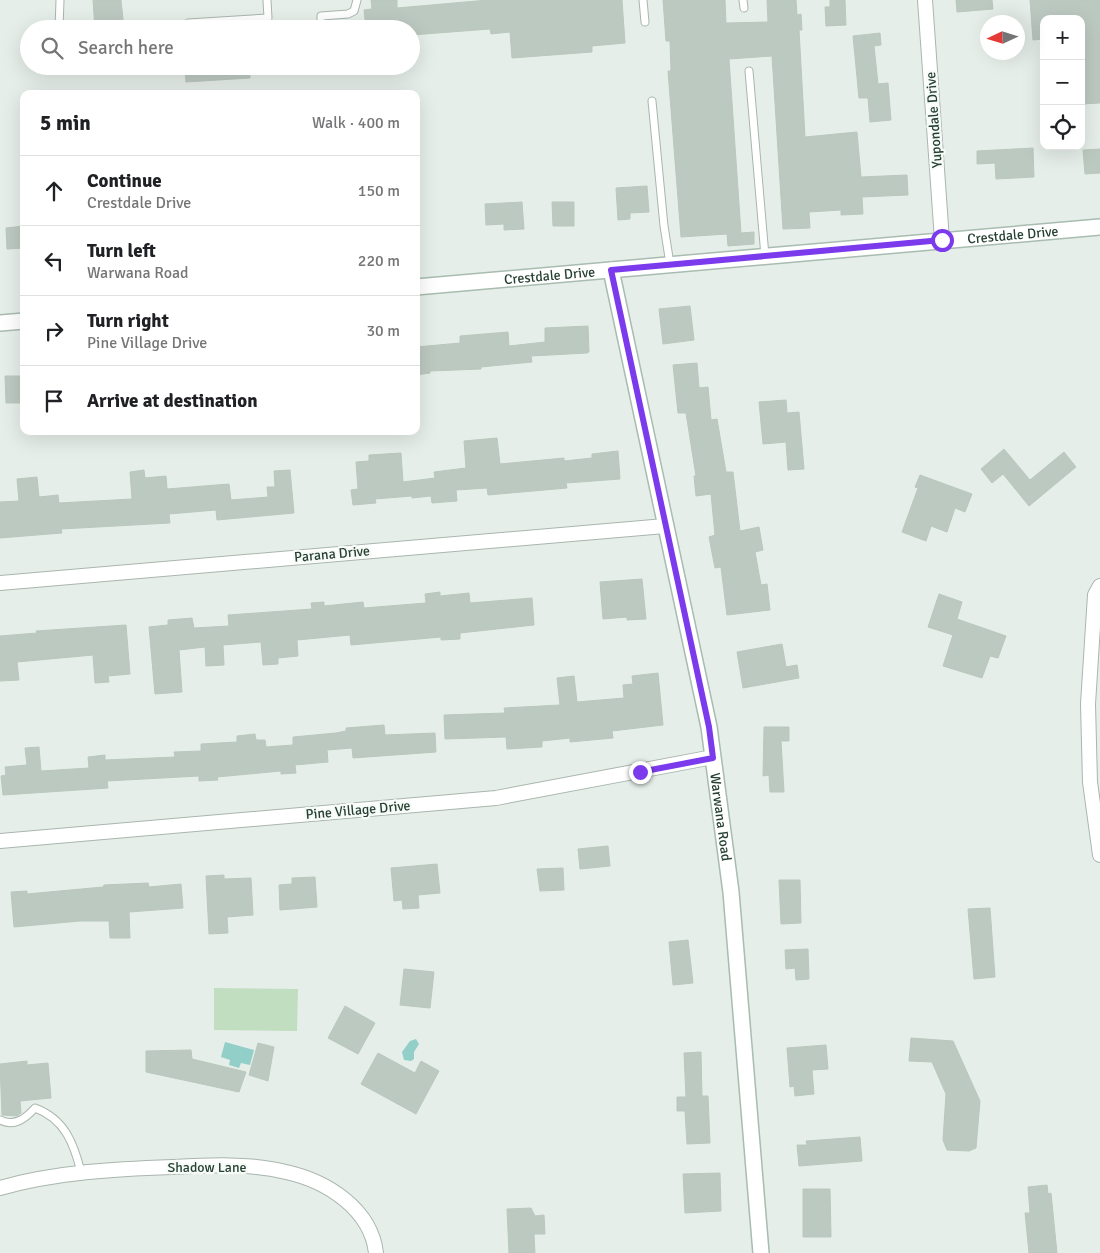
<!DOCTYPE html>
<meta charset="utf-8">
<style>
body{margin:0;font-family:Signika,sans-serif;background:#f6f6f6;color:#202124}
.controls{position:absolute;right:15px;top:15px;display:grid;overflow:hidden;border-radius:10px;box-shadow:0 5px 20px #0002}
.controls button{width:45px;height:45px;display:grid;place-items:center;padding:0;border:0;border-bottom:1px solid #e0e0e0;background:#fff;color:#202124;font:25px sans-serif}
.compass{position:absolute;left:980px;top:15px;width:45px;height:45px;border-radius:50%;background:#fff;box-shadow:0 5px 20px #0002;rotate:266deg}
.stop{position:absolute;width:15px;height:15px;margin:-11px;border:4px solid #7c3aed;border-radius:50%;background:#fff}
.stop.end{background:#7c3aed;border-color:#fff;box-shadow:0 1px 5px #0008}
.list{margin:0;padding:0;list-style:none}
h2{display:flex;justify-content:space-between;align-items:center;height:65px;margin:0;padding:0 20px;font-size:21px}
h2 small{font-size:16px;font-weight:400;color:#757577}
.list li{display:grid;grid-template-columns:32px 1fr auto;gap:15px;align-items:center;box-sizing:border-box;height:70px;padding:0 20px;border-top:1px solid #e0e0e0}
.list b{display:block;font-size:19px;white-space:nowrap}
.list p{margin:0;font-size:16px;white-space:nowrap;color:#757577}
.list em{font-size:16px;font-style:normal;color:#757577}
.icon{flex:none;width:28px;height:28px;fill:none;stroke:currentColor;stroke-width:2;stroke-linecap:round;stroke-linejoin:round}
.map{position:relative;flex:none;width:1100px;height:1253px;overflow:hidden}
.search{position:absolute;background:#fff;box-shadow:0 5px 20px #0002;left:20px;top:20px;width:400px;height:55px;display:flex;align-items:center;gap:12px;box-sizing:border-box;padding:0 18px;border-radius:28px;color:#757577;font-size:19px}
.panel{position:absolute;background:#fff;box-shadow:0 5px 20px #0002;left:20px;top:90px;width:400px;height:345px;border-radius:10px}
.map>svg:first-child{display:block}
.green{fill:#c1dec1}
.water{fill:#92cfc8}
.building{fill:#bcc9c1;stroke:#b9c8bd}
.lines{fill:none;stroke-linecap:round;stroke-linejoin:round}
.lane-casing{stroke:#a9b6ae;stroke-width:9}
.street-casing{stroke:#a9b6ae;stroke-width:16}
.secondary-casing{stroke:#a8bcb0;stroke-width:18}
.lane{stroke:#fff;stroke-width:7}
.street{stroke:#fff;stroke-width:14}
.secondary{stroke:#fff;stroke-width:15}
.route{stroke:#7c3aed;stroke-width:6}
.labels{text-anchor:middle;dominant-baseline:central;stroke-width:4.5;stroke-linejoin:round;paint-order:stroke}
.street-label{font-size:14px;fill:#264032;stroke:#f7fbf8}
</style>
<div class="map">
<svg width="1100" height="1253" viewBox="0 0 1100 1253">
<rect width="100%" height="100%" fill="#e6eee9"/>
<path class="green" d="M214 988 298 989 297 1031 214 1030Z"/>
<path class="water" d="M416 1039 419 1044 414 1052V1059L411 1061 404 1060 402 1052 410 1041Z
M225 1042 254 1050 250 1065 241 1063 239 1068 229 1065 230 1060 221 1057Z"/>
<path class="building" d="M93 0H121L124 29H95Z
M371 0H397V8L488 0H622L625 43 592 46V52L512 58 510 32 491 34 490 29 411 35V29H366L364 10 372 9Z
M663 0H725L726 23 768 22 767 0H796L797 15 801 14 802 30H799L805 137 857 132 861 177 907 175 908 195 862 197 863 214 841 215V210L809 212 810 228 783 229 772 56 729 59 741 233 754 232V244L728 246 727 234 681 237 668 71H671L670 41H666Z
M830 0H845L846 25 826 26 825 7H830Z
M956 0H992L993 9 957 12Z
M1030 0H1100V103L1081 104V19H1044V39L1033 40Z
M880 33 881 45 874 46 878 84 888 83 891 120 870 122 868 98H859L853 36Z
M185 66H249L250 78 186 82Z
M1033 148 1034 177 996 179 995 163 977 164V151Z
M1100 149V173L1085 174 1083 150Z
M647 186 649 212 630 213V219L618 220 616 188Z
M522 202 524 229 504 230V224L486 225 485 204Z
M552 202H574V226H553Z
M24 226V248L7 249 6 228Z
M690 306 694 340 663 344 659 309Z
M588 326 589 352 587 353 531 356 532 362 481 367V369L430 371V373L416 375V347L460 343V336L508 332 509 346 545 342V328Z
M697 363 699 388 708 387 711 420 717 419 726 472H733L740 531 759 527 763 550 755 552 761 585 767 584 770 610 727 615 721 567 715 568 709 537 715 535 711 494 696 496 694 476H696L686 413H678L673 365Z
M5 376H24V403H6Z
M786 400 787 413 799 412 804 469 788 470 786 442 763 444 759 402Z
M497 438 500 464 564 458V461L592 458V454L618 451 620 479 566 483 567 488 488 495 487 488 456 490 457 501 432 503 431 496 412 498V496L375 499 376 503 353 505 351 490 358 489 356 462 369 461V455L401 453 403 482 435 478 434 472 466 468 464 441Z
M1004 449 1030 480 1064 452 1076 467 1029 506 1003 474 992 483 981 469Z
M144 470 145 478 166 476 167 489 229 484 231 500 268 497 267 487H275L274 471 290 470 294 513 217 520 216 510 169 514 170 523 61 529 62 533 0 538V502L19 501 17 479 37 477 39 497 58 495 59 503 132 499 130 472Z
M920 475 972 494 965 512 955 508 947 532 931 526 926 541 902 532 918 488 915 487Z
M642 579 646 619 627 620V617L603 619 600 582Z
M440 592V596L469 593 470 603 532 598 534 625 460 633V639L441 640V637L351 645 350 635 297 640 298 656 278 658V664L263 665 261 642 223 645 224 665 206 666 205 647 179 650 182 692 155 694 149 627 168 625V620L192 618 194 628 229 626 228 615 312 609 311 603 324 602V606L363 602 364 608 426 603 425 594Z
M939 594 962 602 957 619 1006 636 998 658 990 656 982 678 943 666 953 635 928 627Z
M126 625 130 674 108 676 109 682 95 683 93 655 17 662 19 680 0 681V636L37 633 36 631Z
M782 644 786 667 797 665 799 678 743 688 737 652Z
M658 673 663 725 612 731 613 738 570 742V738L542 741V747L507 749 506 737 445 739 444 715 505 713 504 708 560 705 557 678 574 676 577 702 624 698 623 685 633 684 632 676Z
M384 725 385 735 435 733 436 752 353 758 352 748 327 750 328 762 295 765 296 773 281 774V771L217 777 218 780 199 781V776L107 781 108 788 3 795 1 776 6 775 5 767 27 765 25 748 39 747 41 771 89 768 88 757 105 755V760L175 757 174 752 201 751V744L237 742V736L255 734 256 740H265L266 747 293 745V737L336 733 346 731V728Z
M764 727H789V741H781L784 792H770L769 775 763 776Z
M608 846 610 866 580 869 578 849Z
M437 864 440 893 418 895 419 908 403 909 402 900 394 901 391 868Z
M563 868 564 890 540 891 537 869Z
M224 875V879L251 878 253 915 227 917 228 933 209 934 206 876Z
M315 877 317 907 280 910 279 885 292 884V878Z
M779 880H800L801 923 781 924Z
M148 883 149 887 181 884 183 908 129 912 130 938H110L109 921H80L14 927 11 892 27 891V894L103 887 104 885Z
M990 908 995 977 974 979 968 909Z
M688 940 693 983 673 985 669 942Z
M808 949 809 979 796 980 795 968 786 969 785 950Z
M404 969 434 972 430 1008 400 1005Z
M345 1006 375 1023 358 1054 328 1038Z
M911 1038 953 1041 980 1101 976 1148 969 1151 947 1150 943 1140 946 1094 932 1062 909 1061Z
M258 1043 274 1047 268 1081 249 1075Z
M826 1045 828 1069 812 1070 814 1094 795 1096 794 1086 790 1087 787 1048Z
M191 1050 192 1059 246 1072 239 1092 146 1072V1051Z
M701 1052 702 1096H708L710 1143 687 1144 685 1111H677V1097H686L684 1053Z
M378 1053 415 1073 421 1061 439 1071 416 1114 361 1084Z
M27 1061V1065L48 1063 51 1098 20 1101 21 1113 17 1116 2 1115 0 1064Z
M860 1137 862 1161 799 1166 797 1145H807L806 1141Z
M720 1173 721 1211 685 1213 683 1174Z
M1047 1185 1048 1194 1051 1193 1057 1253H1029L1025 1213H1030L1028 1187Z
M803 1189H830L831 1237H803Z
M531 1208 535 1216 544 1215 545 1234H534L535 1253H509L507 1209Z"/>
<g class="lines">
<g class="lane-casing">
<path id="lane" d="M643 0 645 22
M743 0 744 8
M188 23 268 18 267 0
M59 29 60 0
M321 29V16L348 14 354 11 357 0
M749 71 765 256
M652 101 664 226 670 264
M0 1120C14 1127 25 1119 35 1108 65 1119 74 1144 81 1172"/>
</g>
<g class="street-casing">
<path id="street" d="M925 0 942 240
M0 583 665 526
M1100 586 1095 595 1088 704 1090 782 1100 855
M0 841 496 798 713 757
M0 1188C56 1172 115 1169 173 1167 210 1165 250 1163 286 1172 327 1181 371 1209 376 1253"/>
</g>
<g class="secondary-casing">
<g id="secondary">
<path id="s1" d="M611 270 709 727 731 892 761 1253"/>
<path id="s2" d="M416 287 1100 227"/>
<path d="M0 323 24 321"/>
</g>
</g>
<use href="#lane" class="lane"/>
<use href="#street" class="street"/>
<use href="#secondary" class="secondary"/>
</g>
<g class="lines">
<path class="route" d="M640 772 713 758 709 727 611 270 942 240"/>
</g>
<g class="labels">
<g class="street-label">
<text transform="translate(934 120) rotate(-94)">Yupondale Drive</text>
<text stroke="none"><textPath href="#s2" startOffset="599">Crestdale Drive</textPath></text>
<text stroke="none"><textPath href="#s2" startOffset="134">Crestdale Drive</textPath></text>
<text transform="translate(332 554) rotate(-5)">Parana Drive</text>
<text transform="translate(358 810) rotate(-5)">Pine Village Drive</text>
<text stroke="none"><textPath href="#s1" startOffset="558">Warwana Road</textPath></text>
<text x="207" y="1167">Shadow Lane</text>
</g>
</g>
</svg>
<div class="controls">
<button>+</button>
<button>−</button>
<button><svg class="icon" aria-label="locate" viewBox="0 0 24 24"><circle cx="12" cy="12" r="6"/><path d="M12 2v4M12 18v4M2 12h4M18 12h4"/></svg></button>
</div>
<svg class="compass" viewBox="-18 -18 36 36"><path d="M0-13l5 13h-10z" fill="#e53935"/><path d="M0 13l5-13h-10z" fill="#757577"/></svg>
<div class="stop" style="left:942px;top:240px"></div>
<div class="stop end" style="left:640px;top:772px"></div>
<div class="search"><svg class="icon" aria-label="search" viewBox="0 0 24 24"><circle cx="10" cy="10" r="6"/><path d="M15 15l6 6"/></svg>Search here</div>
<section class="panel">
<h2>5 min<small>Walk · 400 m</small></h2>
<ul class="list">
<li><svg class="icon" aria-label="ahead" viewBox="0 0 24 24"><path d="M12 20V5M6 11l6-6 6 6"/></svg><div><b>Continue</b><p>Crestdale Drive</p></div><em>150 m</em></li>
<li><svg class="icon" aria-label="left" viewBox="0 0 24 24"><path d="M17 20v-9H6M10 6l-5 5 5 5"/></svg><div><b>Turn left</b><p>Warwana Road</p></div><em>220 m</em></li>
<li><svg class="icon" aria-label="right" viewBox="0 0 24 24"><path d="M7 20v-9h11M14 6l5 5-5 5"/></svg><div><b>Turn right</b><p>Pine Village Drive</p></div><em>30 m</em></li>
<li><svg class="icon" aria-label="arrive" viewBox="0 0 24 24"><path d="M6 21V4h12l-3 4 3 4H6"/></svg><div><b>Arrive at destination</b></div></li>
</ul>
</section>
</div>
